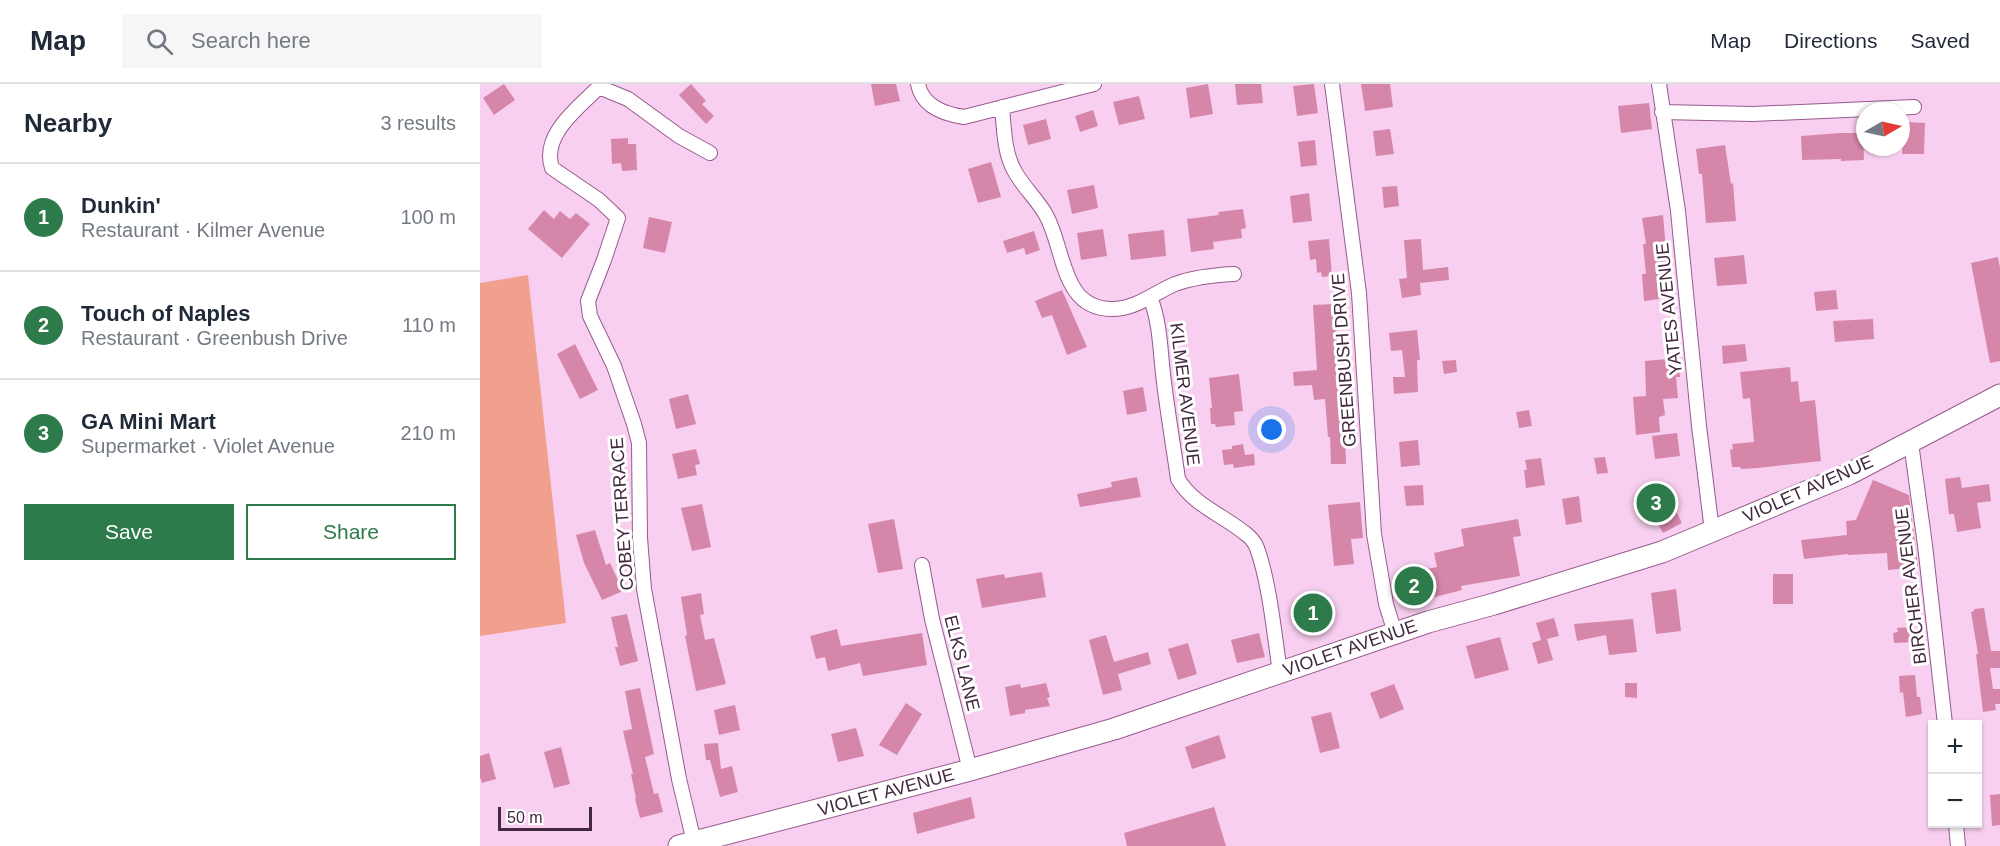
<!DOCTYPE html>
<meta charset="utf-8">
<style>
body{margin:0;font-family:Arial,sans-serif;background:#f6f6f7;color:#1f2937}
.controls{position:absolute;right:18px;bottom:18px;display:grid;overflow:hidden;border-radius:0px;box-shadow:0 2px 4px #0004}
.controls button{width:54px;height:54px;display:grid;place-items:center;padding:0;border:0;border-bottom:2px solid #e0e1e3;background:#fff;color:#1f2937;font:30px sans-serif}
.compass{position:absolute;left:1376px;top:18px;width:54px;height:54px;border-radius:50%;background:#fff;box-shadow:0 2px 4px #0004;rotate:81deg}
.scale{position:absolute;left:18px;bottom:15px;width:94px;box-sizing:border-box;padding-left:6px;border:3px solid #43293f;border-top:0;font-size:16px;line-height:21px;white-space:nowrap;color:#43293f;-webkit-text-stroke:4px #fff;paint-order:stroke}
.you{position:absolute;left:792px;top:346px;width:21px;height:21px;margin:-15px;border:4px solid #fff;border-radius:50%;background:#1a73e8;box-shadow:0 0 0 9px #1a73e833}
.badge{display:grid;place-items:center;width:39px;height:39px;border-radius:50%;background:#2d7a4a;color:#fff;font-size:20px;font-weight:700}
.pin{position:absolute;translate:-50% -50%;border:3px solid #fff;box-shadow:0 2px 6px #0006}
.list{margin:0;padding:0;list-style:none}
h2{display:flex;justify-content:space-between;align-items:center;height:78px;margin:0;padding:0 24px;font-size:26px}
h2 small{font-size:20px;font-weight:400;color:#747a83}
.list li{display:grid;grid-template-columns:39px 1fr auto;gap:18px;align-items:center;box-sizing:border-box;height:108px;padding:0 24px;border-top:2px solid #e0e1e3}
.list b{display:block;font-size:22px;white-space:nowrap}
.list p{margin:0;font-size:20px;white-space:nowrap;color:#747a83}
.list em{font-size:20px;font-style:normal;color:#747a83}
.actions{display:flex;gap:12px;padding:18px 24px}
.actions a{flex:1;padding:14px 0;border:2px solid #2d7a4a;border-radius:0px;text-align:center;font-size:21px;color:#2d7a4a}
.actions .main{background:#2d7a4a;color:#fff}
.icon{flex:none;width:33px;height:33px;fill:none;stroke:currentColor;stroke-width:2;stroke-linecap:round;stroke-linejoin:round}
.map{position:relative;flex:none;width:1520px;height:762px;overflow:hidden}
header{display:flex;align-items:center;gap:36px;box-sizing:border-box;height:84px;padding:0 30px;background:#fff;border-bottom:2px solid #e0e1e3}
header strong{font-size:28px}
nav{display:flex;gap:33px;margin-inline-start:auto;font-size:21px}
.search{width:420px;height:54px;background:#f6f6f7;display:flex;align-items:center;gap:15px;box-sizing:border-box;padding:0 21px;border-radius:0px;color:#747a83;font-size:22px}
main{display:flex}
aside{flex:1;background:#fff}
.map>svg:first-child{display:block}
.green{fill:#f1a08e}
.building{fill:#d687a9}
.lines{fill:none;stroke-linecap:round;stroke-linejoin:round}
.minor-casing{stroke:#975a8d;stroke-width:16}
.primary-casing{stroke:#975a8d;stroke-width:23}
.minor{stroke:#fff;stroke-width:14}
.primary{stroke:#fff;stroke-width:21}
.labels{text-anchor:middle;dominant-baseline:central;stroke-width:6;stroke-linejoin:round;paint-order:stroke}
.street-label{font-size:18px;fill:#43293f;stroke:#fff}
</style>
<header>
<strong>Map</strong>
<div class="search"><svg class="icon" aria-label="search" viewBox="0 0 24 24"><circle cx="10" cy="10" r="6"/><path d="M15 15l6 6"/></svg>Search here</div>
<nav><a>Map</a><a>Directions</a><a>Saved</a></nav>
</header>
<main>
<aside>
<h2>Nearby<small>3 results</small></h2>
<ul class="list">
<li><span class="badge">1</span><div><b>Dunkin'</b><p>Restaurant · Kilmer Avenue</p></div><em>100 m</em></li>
<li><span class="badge">2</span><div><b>Touch of Naples</b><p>Restaurant · Greenbush Drive</p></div><em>110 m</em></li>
<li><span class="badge">3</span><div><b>GA Mini Mart</b><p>Supermarket · Violet Avenue</p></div><em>210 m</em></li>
</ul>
<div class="actions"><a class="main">Save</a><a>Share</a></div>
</aside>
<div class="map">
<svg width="1520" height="762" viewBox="0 0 1520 762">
<rect width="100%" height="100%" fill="#f8cff0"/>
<path class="green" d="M48 191 86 539 0 552V199Z"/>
<path class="building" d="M24 0 35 16 14 31 3 14Z
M211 0 226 17 222 20 234 32 226 40 199 11Z
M391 0H416L420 17 395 22Z
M728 0 733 30 710 34 706 4Z
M755 0H781L783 19 757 21Z
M834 0 838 29 817 32 813 2Z
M881 0H910L913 23 885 27Z
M659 12 665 35 639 41 633 18Z
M1169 19 1172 45 1141 49 1138 22Z
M613 26 618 42 600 48 595 32Z
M566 35 571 55 548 61 543 41Z
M1428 38 1445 39 1444 70H1422L1423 47H1428Z
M910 45 914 70 896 72 893 47Z
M1360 49H1383L1384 76 1361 77V75L1322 76 1321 52Z
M148 54V60H156L157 86 142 87 141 79 132 80 131 55Z
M835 56 837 81 821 83 818 58Z
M1245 61 1251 100 1253 99 1256 137 1226 139 1222 90H1219L1216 65Z
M511 78 521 113 498 119 488 85Z
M614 101 618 124 592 130 587 106Z
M917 102 919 122 904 124 902 103Z
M829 109 832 137 813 139 810 112Z
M763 125 766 144 761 145 762 154 733 158 734 165 711 168 707 135 739 131 738 128Z
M64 126 74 135 80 127 90 135 96 129 110 140 82 174 48 145Z
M1183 131 1188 187H1191L1193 206 1178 208 1179 215 1164 217 1162 190H1166L1163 160H1166L1162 134Z
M169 133 192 138 185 169 163 164Z
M623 145 627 172 601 176 597 149Z
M684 146 686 172 651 176 648 150Z
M554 147 560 166 546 171 544 164 527 169 523 157Z
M849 155 852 192 842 193 841 188 837 189 836 175 830 176 828 157Z
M941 155 943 186 968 183 969 196 940 199 941 211 922 214 919 195 927 194 924 156Z
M1264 171 1267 200 1237 202 1234 174Z
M1518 173 1520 184V277L1510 279 1491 179Z
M582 206 607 263 587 271 572 231 562 234 555 217Z
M1356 206 1358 225 1336 227 1334 208Z
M854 220 859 276H856L859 330H866L868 351H865L866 380H851L850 353H848L845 315 834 316 832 301 814 302 813 288 837 286 833 221Z
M1393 235 1394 255 1355 258 1353 237Z
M937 246 940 276H937L938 308 914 310 913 293H925L922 266 911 267 909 249Z
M95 260 118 306 100 315 77 270Z
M1265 260 1267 277 1243 280 1242 262Z
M1199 274 1200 293H1196L1198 314 1183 315 1185 331 1179 333 1180 348 1156 351 1153 313 1166 312 1165 277Z
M976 276 977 288 964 290 962 277Z
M1310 283 1311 298 1318 297 1320 318 1335 316 1341 377 1278 384 1261 385 1260 383H1252L1250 366 1253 365 1252 360 1274 358 1270 314 1263 315 1260 288Z
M759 290 763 327 754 328 755 341 736 343 735 340H731L730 324H732L729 294Z
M663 303 667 327 647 331 643 307Z
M208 310 216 340 196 345 189 315Z
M1049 326 1052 342 1039 344 1036 328Z
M1197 349 1200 372 1175 375 1172 352Z
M938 356 940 381 921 383 919 358Z
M763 360 765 371 774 370 775 381 754 384 753 380 744 381 742 366 752 365V362Z
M216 365 220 380 215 381 217 391 198 395 192 370Z
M1125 373 1128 389 1117 390 1114 374Z
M1061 374 1065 401 1046 404 1044 386H1047L1045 376Z
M657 393 661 413 600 423 597 410 632 403 631 398Z
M1480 393 1482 404 1509 400 1511 417 1497 419 1501 444 1477 448 1474 430H1469L1465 395Z
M1393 396 1429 411 1438 483 1408 486 1407 469 1368 471V470L1324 475 1321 456 1367 451 1366 437 1376 436Z
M943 401 944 421 926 422 924 402Z
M1184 402 1195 420 1193 421 1202 439 1183 449 1174 433 1168 436 1158 418Z
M1099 412 1102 438 1086 441 1082 415Z
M880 418 883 454 871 455 874 480 854 482 848 421Z
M222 420 231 463 212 467 201 424Z
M414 435 423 485 398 489 388 440Z
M1038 435 1041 452 1033 453 1040 492 981 502 982 506 925 521 918 491 957 483 954 469 984 462 981 445Z
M115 446 126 481 130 479 143 507 122 516 104 479 96 451Z
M562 488 566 513 502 524 496 495 524 490 525 494Z
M1293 490H1313V520H1293Z
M1196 505 1201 547 1176 550 1171 509Z
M221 509 224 530 220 531 225 556 234 554 246 600 216 607 205 552 207 551 201 513Z
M848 512 855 533 819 545 812 524Z
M1504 524 1511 567H1520V584H1510L1513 605H1520V620H1515L1516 626 1503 628 1497 579 1496 570H1498L1491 528 1494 527V525Z
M147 530 158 577 140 582 135 563H138L131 533Z
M1074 534 1079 552 1067 555 1073 576 1058 580 1052 559 1061 556 1056 539Z
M1153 535 1157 568 1129 571 1126 551 1097 557 1094 540Z
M1434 543 1435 558 1414 559 1413 549 1418 548 1417 544Z
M357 545 361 562 442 549 447 581 383 592 380 579 348 587 345 573 336 575 330 552Z
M779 549 785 573 757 579 751 556Z
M626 551 634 578 668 568 671 580 638 590 642 606 623 611 609 556Z
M1020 553 1029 586 995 595 986 562Z
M708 559 717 590 698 596 688 565Z
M1435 591 1437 613H1440L1442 630 1426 633 1423 608 1420 609 1419 592Z
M566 599 570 613 567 614 570 622 545 626V629L530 632 525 603 540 600 541 604Z
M1145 599H1157V614L1145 613Z
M914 600 924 625 900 635 890 609Z
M160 604 174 670 165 673 174 710 178 709 183 728 160 734 155 715 156 714 151 690H153L143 647 152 645 145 607Z
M426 619 442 630 417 671 399 661Z
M255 621 260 646 239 651 234 626Z
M851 628 860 664 840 669 831 633Z
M376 644 384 672 358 678 351 650Z
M739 651 746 674 712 685 705 663Z
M238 659 241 685 252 682 258 708 240 713 230 676H226L224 660Z
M81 663 90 700 74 704 64 668Z
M9 669 16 695 2 699 0 693V672Z
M1520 710V741L1512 742 1510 711Z
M491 713 495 734 437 750 433 729Z
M734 723 746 762H647L644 749Z"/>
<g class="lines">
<g class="minor-casing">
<path id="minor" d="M438 0C442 22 464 30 484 33L614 0
M852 0 879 209 894 450 906 520 915 549
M1179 0 1198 127 1219 342 1232 447
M522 23C524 43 524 68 534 86 542 102 558 116 566 131 585 165 581 225 632 225 656 225 674 209 695 200 714 193 735 191 754 190
M1182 28 1273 30 1434 23
M670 213C680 238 680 263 683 290 687 325 693 360 698 395 713 421 743 431 766 450 770 453 775 459 777 464 790 501 794 549 800 588
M1431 359 1445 461 1465 640
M442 481 452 535 490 686
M1476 740 1478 762
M215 762 199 695 164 505 160 454 159 359 154 340 134 282 110 232 108 217 124 176 138 134 119 116 72 84C61 51 98 24 119 3L148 15 199 52 230 69"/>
</g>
<g class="primary-casing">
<path id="primary" d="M199 762 490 686 634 645 948 538 1014 520 1182 468 1369 390 1520 311"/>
</g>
<use href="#minor" class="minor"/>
<use href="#primary" class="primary"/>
</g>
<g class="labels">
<g class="street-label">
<text transform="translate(1189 225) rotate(-96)">YATES AVENUE</text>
<text transform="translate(864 276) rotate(-94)">GREENBUSH DRIVE</text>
<text transform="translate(705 310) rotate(83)">KILMER AVENUE</text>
<text transform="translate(1328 405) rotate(-24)">VIOLET AVENUE</text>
<text transform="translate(142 430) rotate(-94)">COBEY TERRACE</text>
<text transform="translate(1431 502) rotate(-97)">BIRCHER AVENUE</text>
<text transform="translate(870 564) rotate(-19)">VIOLET AVENUE</text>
<text transform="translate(482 579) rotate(76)">ELKS LANE</text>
<text transform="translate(406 708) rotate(-15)">VIOLET AVENUE</text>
</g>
</g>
</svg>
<div class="controls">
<button>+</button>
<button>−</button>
</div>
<svg class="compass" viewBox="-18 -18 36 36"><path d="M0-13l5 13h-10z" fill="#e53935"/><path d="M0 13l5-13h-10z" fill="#747a83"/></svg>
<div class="scale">50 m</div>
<div class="you"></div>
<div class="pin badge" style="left:833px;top:529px">1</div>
<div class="pin badge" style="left:934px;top:502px">2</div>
<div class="pin badge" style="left:1176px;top:419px">3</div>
</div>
</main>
